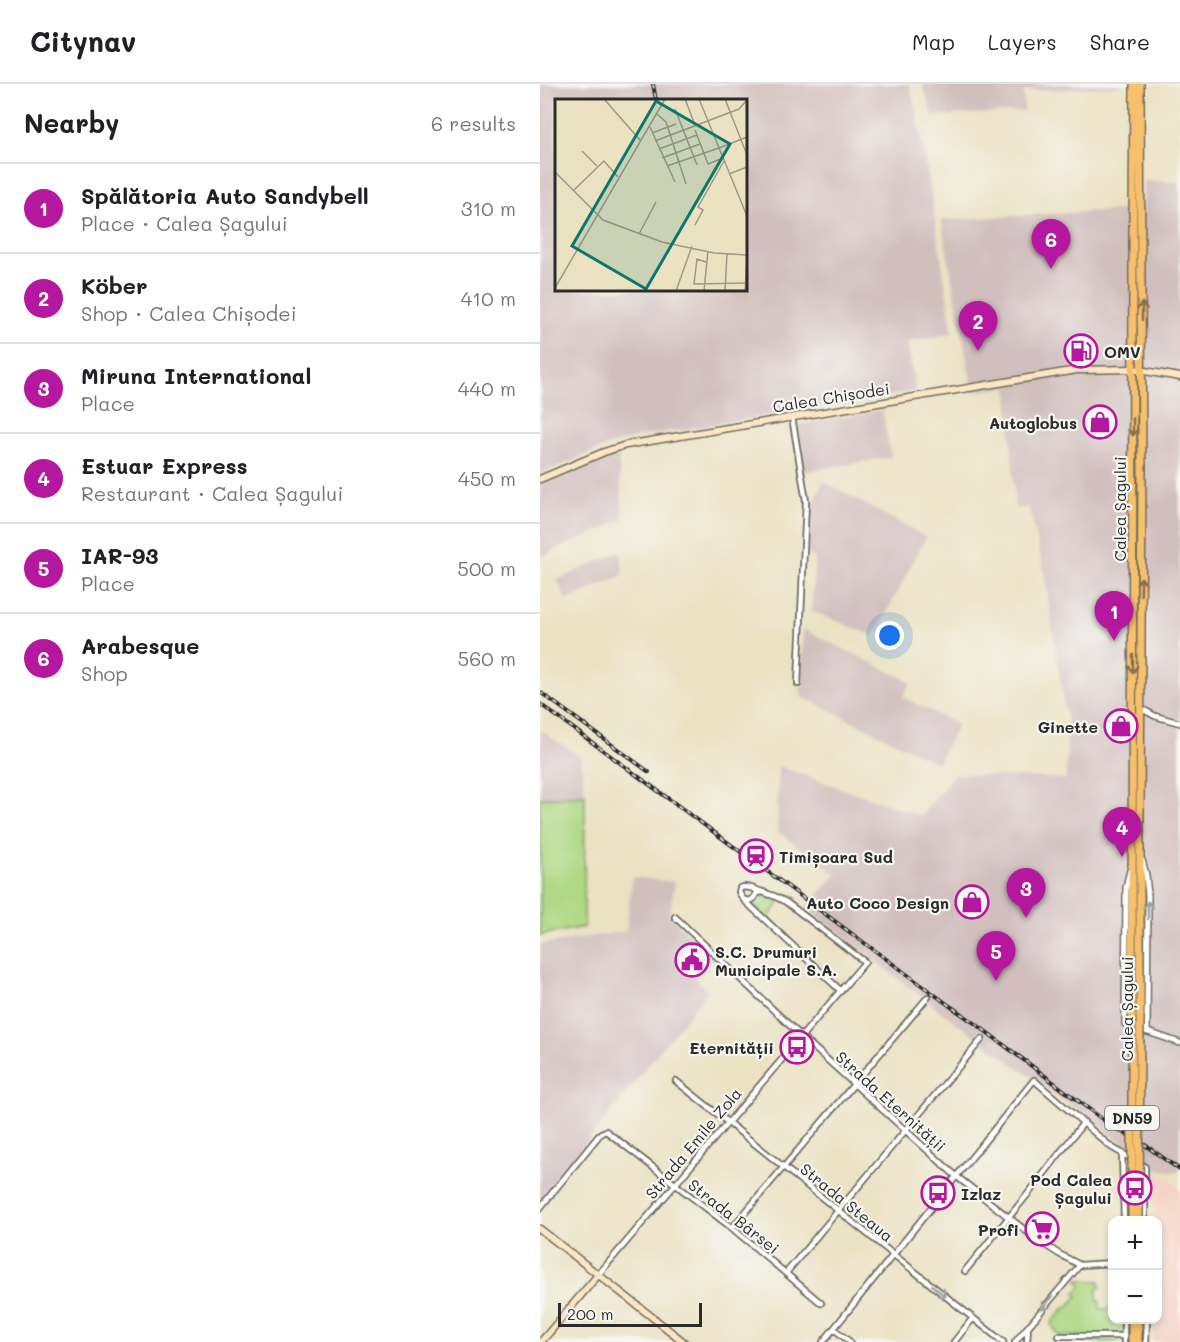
<!DOCTYPE html>
<meta charset="utf-8">
<style>
body{margin:0;font-family:Mali,sans-serif;background:#f6f6f6;color:#202124}
.controls{position:absolute;right:18px;bottom:18px;display:grid;overflow:hidden;border-radius:12px;box-shadow:0 3px 9px #0003}
.controls button{width:54px;height:54px;display:grid;place-items:center;padding:0;border:0;border-bottom:2px solid #e0e0e0;background:#fff;color:#202124;font:30px sans-serif}
.scale{position:absolute;left:18px;bottom:15px;width:144px;box-sizing:border-box;padding-left:6px;border:3px solid #2b2b2b;border-top:0;font-size:16px;line-height:21px;white-space:nowrap;color:#2b2b2b;-webkit-text-stroke:4px #f6f6f2;paint-order:stroke}
.you{position:absolute;left:350px;top:552px;width:21px;height:21px;margin:-15px;border:4px solid #fff;border-radius:50%;background:#1a73e8;box-shadow:0 0 0 9px #1a73e833}
.badge{display:grid;place-items:center;width:39px;height:39px;border-radius:50%;background:#b5179e;color:#fff;font-size:20px;font-weight:700}
.pin{position:absolute;translate:-50% -50px;filter:drop-shadow(0 2px 3px #0008)}
.pin::after{content:'';position:absolute;top:32px;width:21px;height:18px;background:inherit;clip-path:polygon(0 0,100% 0,50% 100%)}
.list{margin:0;padding:0;list-style:none}
h2{display:flex;justify-content:space-between;align-items:center;height:78px;margin:0;padding:0 24px;font-size:26px}
h2 small{font-size:20px;font-weight:400;color:#757577}
.list li{display:grid;grid-template-columns:39px 1fr auto;gap:18px;align-items:center;box-sizing:border-box;height:90px;padding:0 24px;border-top:2px solid #e0e0e0}
.list b{display:block;font-size:22px;white-space:nowrap}
.list p{margin:0;font-size:20px;white-space:nowrap;color:#757577}
.list em{font-size:20px;font-style:normal;color:#757577}
.map{position:relative;flex:none;width:640px;height:1258px;overflow:hidden}
header{display:flex;align-items:center;gap:36px;box-sizing:border-box;height:84px;padding:0 30px;background:#fff;border-bottom:2px solid #e0e0e0}
header strong{font-size:28px}
nav{display:flex;gap:33px;margin-inline-start:auto;font-size:21px}
main{display:flex}
aside{flex:1;background:#fff}
.map>svg:first-child{display:block}
.built{fill:#f6d2c4}
.industrial{fill:#d1bfbe;fill-rule:evenodd}
.green{fill:#afd984;stroke:#6d8258;stroke-width:1.5}
.lines{fill:none;stroke-linecap:round;stroke-linejoin:round}
.minor-casing{stroke:#6e6b60;stroke-width:8}
.tertiary-casing{stroke:#6e6b60;stroke-width:8}
.secondary-casing{stroke:#6e6b60;stroke-width:9}
.primary-casing{stroke:#6e6b60;stroke-width:10}
.minor{stroke:#fff;stroke-width:4.5}
.tertiary{stroke:#fff;stroke-width:5}
.secondary{stroke:#fce6c4;stroke-width:6}
.primary{stroke:#f7c06c;stroke-width:7}
.rail-casing{stroke:#2b2b2b;stroke-width:4}
.rail{stroke:#f6f6f2;stroke-width:1.5;stroke-dasharray:4.5;stroke-linecap:butt}
.primary-bridge-casing{stroke:#6e6b60;stroke-width:10;stroke-linecap:butt}
.primary-bridge{stroke:#f7c06c;stroke-width:7}
.oneway{stroke:#876e48}
.oneway2{stroke:#a0a0a0}
.labels{text-anchor:middle;dominant-baseline:central;stroke-width:4.5;stroke-linejoin:round;paint-order:stroke}
.shield{fill:#f6f6f2;stroke:#686867;stroke-width:1.5}
.shield-label{font-size:15px;font-weight:bold;fill:#2b2b2b}
.poi-label{font-size:16px;font-weight:bold;fill:#2b2b2b;stroke:#f6f6f2;text-anchor:end}
.street-label{font-size:16px;fill:#2b2b2b;stroke:#f6f6f2}
.inset-road{fill:none;stroke:#9e9986;stroke-width:1.5}
.view{fill:#0f766e;fill-opacity:0.15;stroke:#0f766e;stroke-width:3}
.inset-edge{fill:none;stroke:#2b2b2b;stroke-width:3}
</style>
<header>
<strong>Citynav</strong>
<nav><a>Map</a><a>Layers</a><a>Share</a></nav>
</header>
<main>
<aside>
<h2>Nearby<small>6 results</small></h2>
<ul class="list">
<li><span class="badge">1</span><div><b>Spălătoria Auto Sandybell</b><p>Place · Calea Șagului</p></div><em>310 m</em></li>
<li><span class="badge">2</span><div><b>Köber</b><p>Shop · Calea Chișodei</p></div><em>410 m</em></li>
<li><span class="badge">3</span><div><b>Miruna International</b><p>Place</p></div><em>440 m</em></li>
<li><span class="badge">4</span><div><b>Estuar Express</b><p>Restaurant · Calea Șagului</p></div><em>450 m</em></li>
<li><span class="badge">5</span><div><b>IAR-93</b><p>Place</p></div><em>500 m</em></li>
<li><span class="badge">6</span><div><b>Arabesque</b><p>Shop</p></div><em>560 m</em></li>
</ul>
</aside>
<div class="map">
<svg width="640" height="1258" viewBox="0 0 640 1258">
<rect width="100%" height="100%" fill="#f6f6f2"/>
<filter id="ink" filterUnits="userSpaceOnUse"><feTurbulence type="fractalNoise" baseFrequency=".0167" numOctaves="2"/><feDisplacementMap in="SourceGraphic" scale="12" xChannelSelector="R" yChannelSelector="G"/><feConvolveMatrix kernelMatrix="1 2 1 2 8 2 1 2 1" color-interpolation-filters="sRGB"/></filter>
<filter id="wash" filterUnits="userSpaceOnUse"><feTurbulence type="fractalNoise" baseFrequency=".008" numOctaves="4" result="noise"/><feDisplacementMap in="SourceGraphic" scale="24" xChannelSelector="R" yChannelSelector="G"/><feGaussianBlur stdDeviation="1.35" result="paint"/><feColorMatrix in="noise" values="0 0 0 0 0 0 0 0 0 0 0 0 0 0 0 0 0 1.4 0 .05"/><feComposite in="paint" operator="in"/></filter>
<g filter="url(#wash)">
<rect width="100%" height="100%" fill="#ebe2c2"/>
<path class="built" d="M616 1086 640 1104V1258H613L614 1236H618V1136H615Z"/>
<path class="industrial" d="M0 0H370L384 66 413 249 367 258 376 307 98 353 69 361 0 390ZM16 16H206V206H16Z
M382 0H582V2L483 7 484 27 393 32Z
M604 97 640 98V1088L616 1086 598 1070 407 932 266 824 296 790 237 747 238 682 381 732 414 690 526 695 527 640 504 488 489 424H475L468 303 433 308 401 136 603 125Z
M342 326 351 373 263 388 256 341Z
M78 367 83 436 0 473V399Z
M283 397 386 453 334 552 271 527 275 474 267 470 272 423Z
M81 467 83 491 26 517 17 496Z
M263 545 371 598 363 613 418 641 397 679 261 612Z
M0 646 41 673 45 711 0 714Z
M92 793 135 798 129 832 174 873 154 893 168 907 0 1116V861L86 847Z"/>
<path class="green" d="M45 711 44 843 0 851V714Z
M223 811 240 818 228 835 214 821V817Z
M538 1196 560 1197V1204L557 1205V1217H560V1225H572V1236H584V1258H541V1252H519L511 1240 525 1223 527 1224 538 1212 535 1209 541 1202Z"/>
</g>
<g filter="url(#ink)">
<g class="lines">
<g class="minor-casing">
<path id="minor" d="M252 333 266 417 258 600
M600 624 615 632 640 639
M204 816 301 907
M135 833 261 952 416 1092 499 1157 519 1170 540 1181 572 1179
M136 997 463 1258
M582 1070 584 1136
M599 1079 605 1083V1136
M0 1124 61 1049 66 1047 192 1144 281 1219
M192 1144 388 913
M425 1187 492 1105 544 1038
M246 1189 442 955
M58 1191 325 878 246 818 234 812 211 804 204 803 200 804 199 808 203 815 208 817 213 815 217 809 223 808
M584 1236V1258
M294 1245 310 1258
M519 1252H584
M283 1258 494 996 571 1063 592 1075
M414 1258 433 1234
M475 1258 540 1181
M487 1258 488 1243
M606 1258 607 1236"/>
</g>
<g class="tertiary-casing">
<path id="tertiary" d="M602 776 606 791 608 811 607 948
M591 782 586 803 585 940 640 959"/>
</g>
<g class="secondary-casing">
<path id="secondary" d="M0 395 64 368 86 361 537 286 593 285 640 293
M0 1145 144 1258
M1 1258 58 1191"/>
</g>
<g class="primary-casing">
<path id="primary" d="M592 932 593 130 594 0
M600 932V731L602 386 600 0
M592 1258V1236
M598 1258V1236"/>
</g>
<use href="#minor" class="minor"/>
<use href="#tertiary" class="tertiary"/>
<use href="#secondary" class="secondary"/>
<use href="#primary" class="primary"/>
<g class="rail-casing">
<path id="rail" d="M113 0 116 16
M0 608 109 688
M0 620 410 922 436 940 570 1041 605 1061 640 1086"/>
</g>
<use href="#rail" class="rail"/>
<g class="primary-bridge-casing">
<path id="primary-bridge" d="M592 1136V932
M599 1136 600 932"/>
</g>
<use href="#primary-bridge" class="primary-bridge"/>
</g>
<defs><path id="oneway-shaft" d="M-6 0H5M1.5-3L5.5 0L1.5 3" fill="none" stroke-width="1.6" stroke-linecap="round" stroke-linejoin="round" transform="scale(1.5)"/></defs>
<g class="oneway">
<use href="#oneway-shaft" transform="translate(602 227) rotate(-90)"/>
<use href="#oneway-shaft" transform="translate(593 343) rotate(90)"/>
<use href="#oneway-shaft" transform="translate(601 502) rotate(-89)"/>
<use href="#oneway-shaft" transform="translate(593 580) rotate(90)"/>
</g>
<g class="oneway2">
<use href="#oneway-shaft" transform="translate(608 826) rotate(-90)"/>
<use href="#oneway-shaft" transform="translate(399 1207) rotate(39)"/>
<use href="#oneway-shaft" transform="translate(507 1219) rotate(130)"/>
</g>
</g>
<defs>
<g id="fuel-ring" transform="scale(1.725)"><circle r="9.5" fill="#f6f6f2" stroke="#b5179e" stroke-width="1.5"/><path d="M-5.5-6h7V0h2V4h1.3V-2.5L3-4.5l.8-.8L6-3V5H2.5V1h-1V6h-7ZM-4.2-4.7v3.2H.2V-4.7Z" fill="#b5179e"/></g>
<g id="shop-ring" transform="scale(1.725)"><circle r="9.5" fill="#f6f6f2" stroke="#b5179e" stroke-width="1.5"/><path d="M-5-2.5h2.3a2.7 3.5 0 0 1 5.4 0H5L5.5 6h-11ZM-1.5-2.5h3a1.5 2.3 0 0 0-3 0Z" fill="#b5179e"/></g>
<g id="station-ring" transform="scale(1.725)"><circle r="9.5" fill="#f6f6f2" stroke="#b5179e" stroke-width="1.5"/><path d="M-3-6H3Q5-6 5-4V2Q5 4 3 4L4.5 6H3L1.5 4h-3L-3 6H-4.5L-3 4Q-5 4-5 2V-4Q-5-6-3-6ZM-3.5-4v3h7v-3ZM-3.5 1v1.5H-2V1ZM2 1v1.5H3.5V1Z" fill="#b5179e"/></g>
<g id="civic-ring" transform="scale(1.725)"><circle r="9.5" fill="#f6f6f2" stroke="#b5179e" stroke-width="1.5"/><path d="M-.6-6.5H3V-4.5H.6V-3L4-1V1h2V6H-6V1h2V-1L-.6-3ZM-1.2 2.5V6h2.4V2.5Z" fill="#b5179e"/></g>
<g id="bus-ring" transform="scale(1.725)"><circle r="9.5" fill="#f6f6f2" stroke="#b5179e" stroke-width="1.5"/><path d="M-5-6H5V4H4V6H2V4H-2V6H-4V4H-5ZM-3.5-4V0h7V-4ZM-3.5 1.2v1.5H-2V1.2ZM2 1.2v1.5H3.5V1.2Z" fill="#b5179e"/></g>
<g id="supermarket-ring" transform="scale(1.725)"><circle r="9.5" fill="#f6f6f2" stroke="#b5179e" stroke-width="1.5"/><path d="M-6-5.5h2.5l.6 2H6L4.5 2H-2.5L-4.4-4H-6ZM-1.5 3.2a1.3 1.3 0 1 0 .1 0ZM3 3.2a1.3 1.3 0 1 0 .1 0Z" fill="#b5179e"/></g>
</defs>
<g fill-rule="evenodd">
<use href="#fuel-ring" x="541" y="267"/>
<use href="#shop-ring" x="560" y="338"/>
<use href="#shop-ring" x="581" y="642"/>
<use href="#station-ring" x="216" y="772"/>
<use href="#shop-ring" x="432" y="818"/>
<use href="#civic-ring" x="152" y="876"/>
<use href="#bus-ring" x="257" y="963"/>
<use href="#bus-ring" x="595" y="1104"/>
<use href="#bus-ring" x="398" y="1109"/>
<use href="#supermarket-ring" x="502" y="1145"/>
</g>
<g class="labels">
<rect class="shield" x="565" y="1022" width="54" height="24" rx="4.5"/>
<g class="shield-label">
<text x="592" y="1034">DN59</text>
</g>
<g class="poi-label">
<text x="564" y="267" text-anchor="start">OMV</text>
<text x="537" y="338">Autoglobus</text>
<text x="558" y="642">Ginette</text>
<text x="239" y="772" text-anchor="start">Timișoara Sud</text>
<text x="409" y="818">Auto Coco Design</text>
<text x="175" y="867" text-anchor="start">S.C. Drumuri<tspan x="175" dy="18">Municipale S.A.</tspan></text>
<text x="234" y="963">Eternității</text>
<text x="572" y="1095">Pod Calea<tspan x="572" dy="18">Șagului</tspan></text>
<text x="421" y="1109" text-anchor="start">Izlaz</text>
<text x="479" y="1145">Profi</text>
</g>
<g class="street-label">
<text transform="translate(291 313) rotate(-9)">Calea Chișodei</text>
<text transform="translate(579 425) rotate(-90)">Calea Șagului</text>
<text transform="translate(586 925) rotate(-90)">Calea Șagului</text>
<text transform="translate(351 1017) rotate(42)">Strada Eternității</text>
<text transform="translate(153 1059) rotate(-50)">Strada Emile Zola</text>
<text transform="translate(307 1118) rotate(39)">Strada Steaua</text>
<text transform="translate(194 1132) rotate(38)">Strada Bârsei</text>
</g>
</g>
<g transform="translate(15 15)">
<rect width="192" height="192" fill="#ebe2c2"/>
<path class="inset-road" d="M49 0 85 41M130 0 140 26M144 0 192 117M170 0 192 56M120 10 142 66M102 15 111 23 131 85M95 28 120 83M140 31 153 65 168 59M97 34 121 25M100 42 184 10 192 1M164 49 192 38M104 50 142 36M27 52 42 67M107 59 145 45M112 67 164 49M0 73 48 121 107 143 159 154 192 156M174 75 192 68M19 91 49 62 63 78M140 126 148 111 143 108 169 62M84 135 101 103M151 163 142 160 139 185 192 184M0 189 110 0M121 192 137 147M149 192 153 152M170 192 172 155M190 192 192 158"/>
<path class="view" d="M101 2 175 45 91 190 17 147Z"/>
<rect width="192" height="192" class="inset-edge"/>
</g>
</svg>
<div class="controls">
<button>+</button>
<button>−</button>
</div>
<div class="scale">200 m</div>
<div class="you"></div>
<div class="pin badge" style="left:574px;top:557px">1</div>
<div class="pin badge" style="left:438px;top:267px">2</div>
<div class="pin badge" style="left:486px;top:834px">3</div>
<div class="pin badge" style="left:582px;top:773px">4</div>
<div class="pin badge" style="left:456px;top:897px">5</div>
<div class="pin badge" style="left:511px;top:185px">6</div>
</div>
</main>
